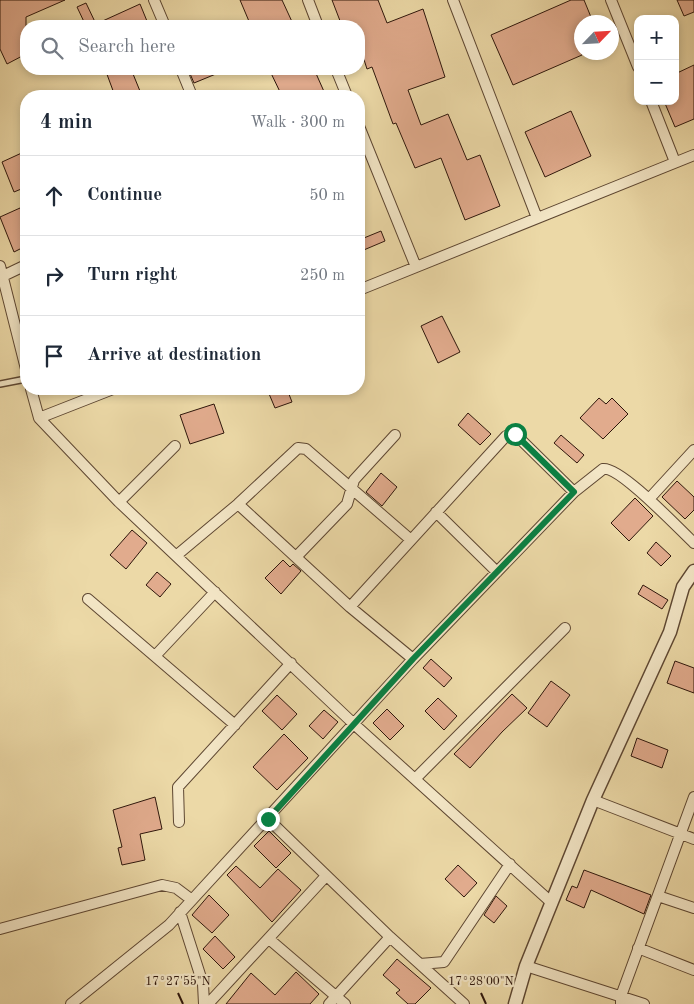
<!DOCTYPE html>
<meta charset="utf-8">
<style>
body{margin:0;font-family:"Old Standard TT",serif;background:#f6f6f7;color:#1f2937}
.controls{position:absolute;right:15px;top:15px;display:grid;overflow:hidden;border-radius:10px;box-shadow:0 2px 8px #0003}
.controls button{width:45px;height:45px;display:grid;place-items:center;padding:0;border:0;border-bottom:1px solid #e0e1e3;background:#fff;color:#1f2937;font:25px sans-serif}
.compass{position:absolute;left:574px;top:15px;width:45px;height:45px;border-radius:50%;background:#fff;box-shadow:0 2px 8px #0003;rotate:65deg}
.stop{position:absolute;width:15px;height:15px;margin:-11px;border:4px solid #0b8043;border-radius:50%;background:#fff}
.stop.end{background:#0b8043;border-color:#fff;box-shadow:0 1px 5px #0008}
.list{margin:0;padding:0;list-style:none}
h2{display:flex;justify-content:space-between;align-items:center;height:65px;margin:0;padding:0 20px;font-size:21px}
h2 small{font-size:16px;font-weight:400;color:#747a83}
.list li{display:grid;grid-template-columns:32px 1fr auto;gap:15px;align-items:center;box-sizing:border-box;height:80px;padding:0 20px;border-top:1px solid #e0e1e3}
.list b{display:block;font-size:19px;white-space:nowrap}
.list em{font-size:16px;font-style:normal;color:#747a83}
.icon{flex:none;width:28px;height:28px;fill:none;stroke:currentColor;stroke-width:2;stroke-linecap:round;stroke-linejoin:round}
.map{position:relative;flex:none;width:694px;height:1004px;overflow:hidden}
.search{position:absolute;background:#fff;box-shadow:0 2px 8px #0003;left:20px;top:20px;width:345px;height:55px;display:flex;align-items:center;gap:12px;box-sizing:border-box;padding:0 18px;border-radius:20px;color:#747a83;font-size:19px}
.panel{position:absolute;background:#fff;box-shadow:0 2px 8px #0003;left:20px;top:90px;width:345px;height:305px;border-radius:20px}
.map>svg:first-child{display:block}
.building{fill:#e1ab8d;stroke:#2e160b}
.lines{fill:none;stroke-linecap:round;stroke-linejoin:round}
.service-casing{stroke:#5e4732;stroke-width:8}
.minor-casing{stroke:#5e4732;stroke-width:12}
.tertiary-casing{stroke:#5e4732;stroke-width:15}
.service{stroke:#f3e6c6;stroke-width:5}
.minor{stroke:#f3e6c6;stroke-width:10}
.tertiary{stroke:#f3e6c6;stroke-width:12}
.route{stroke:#0b8043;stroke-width:6}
.ticks{fill:none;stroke:#2e160b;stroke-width:2}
.ticks-label{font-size:12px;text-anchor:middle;fill:#2e160b;stroke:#f3e6c6;stroke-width:4.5;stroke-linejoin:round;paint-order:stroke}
</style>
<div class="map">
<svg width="694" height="1004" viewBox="0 0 694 1004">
<rect width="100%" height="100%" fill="#ecd9a7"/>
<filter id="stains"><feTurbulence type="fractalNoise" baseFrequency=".004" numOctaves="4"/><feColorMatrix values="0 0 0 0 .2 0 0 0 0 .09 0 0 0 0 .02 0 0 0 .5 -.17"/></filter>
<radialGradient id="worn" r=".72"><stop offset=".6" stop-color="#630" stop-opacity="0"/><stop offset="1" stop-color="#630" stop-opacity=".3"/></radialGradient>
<path class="building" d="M0 0H65L26 17V54L7 64 0 49Z
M240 0H282L294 26H251Z
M332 0H378L387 23 423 9 445 77 408 90 421 125 448 114 467 160 480 155 500 206 465 220 441 158 415 168 396 123 393 124 372 67 367 69 359 44V26H342Z
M571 0H584L593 22H582V55L513 85 491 35Z
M677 0H694V12L684 16Z
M86 3 96 24 140 4 149 26H86L77 7Z
M694 65V119L675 127 664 101H675V74Z
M105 69H131L142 96H115Z
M188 69H228L194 83Z
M269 69H314L326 96H282Z
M571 111 591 156 545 177 525 132Z
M26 151V187L14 192 2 162Z
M20 208 26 223V246L14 252 0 217Z
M381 231 385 241 359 252V240Z
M442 316 460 352 438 363 421 326Z
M267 389H287L292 402 275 408Z
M599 398 606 404 612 398 628 414 603 439 580 418Z
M214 404 224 433 190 444 180 415Z
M468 413 491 434 480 445 458 425Z
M561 435 584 455 577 463 554 443Z
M381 473 397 487 382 506 366 492Z
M677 481 694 497V510L685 519 662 497Z
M635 498 653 516 629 541 611 523Z
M132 530 147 543 126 569 110 555Z
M656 542 671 556 661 566 647 553Z
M283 560 290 567 293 564 301 571 281 594 265 578Z
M157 572 171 584 160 597 146 585Z
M643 585 668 600 662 609 638 594Z
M431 659 452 678 444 687 423 668Z
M675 661 694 668V693L667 683Z
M551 681 570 695 547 727 528 713Z
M512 694 527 708 502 732 470 768 454 754Z
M277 695 297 714 282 730 262 711Z
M438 698 457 716 444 730 425 711Z
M387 709 404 726 390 740 373 723Z
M324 710 338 722 323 739 309 726Z
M284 734 308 758 277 790 253 767Z
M637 738 668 750 662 768 631 756Z
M155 797 162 829 140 834 145 860 122 865 118 848 122 847 113 810Z
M269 831 291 853 276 868 254 846Z
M458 865 477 883 464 897 445 879Z
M236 866 260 888 278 869 301 890 272 922 227 875Z
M584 870 651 895 644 914 591 890 584 908 566 900 572 886 577 888Z
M209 895 229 915 212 933 192 915Z
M496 896 507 906 494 923 484 915Z
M215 936 235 957 223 969 203 949Z
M397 959 431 988 415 1004H408L396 993 400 990 383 975Z
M296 972 319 994 310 1004H226L251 973 275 995Z"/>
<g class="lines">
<g class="service-casing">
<path id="service" d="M0 384 26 379"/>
</g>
<g class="minor-casing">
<path id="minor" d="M154 0 165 26
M308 0 318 26
M453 0 537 218
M611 0 638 67
M181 69 192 96
M336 69 347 96
M651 101 675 162
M359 126 416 267
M0 266 26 369
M3 276 26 265
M359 290 694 155
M31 389 39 418 119 502 355 725 552 903
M39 418 113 389
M649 499 694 450
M119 502 175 446
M238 504 350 607 413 659
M436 512 497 572
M177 555 238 504 298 448 306 449 411 540
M297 556 347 504 354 480 395 435
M88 599 235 725
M350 607 506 436 515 434 574 492
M155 656 215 592
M415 779 565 628
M593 800 694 839
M268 819 390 937 329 1004
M179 822 178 787 291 663
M658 896 694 908
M180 912 203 984 204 1004
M0 929 162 885 176 888 192 900
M390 937 464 1004
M269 939 345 1004
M638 948 694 970
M420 964 444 962 510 864
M526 966 644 1004
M71 1004 169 925 413 659 574 492 603 469C620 466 679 529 694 543
M208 1004 326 876
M621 1004V996L694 797"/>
</g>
<g class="tertiary-casing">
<path id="tertiary" d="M515 1004 526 966 593 800 670 632 683 587 694 571"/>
</g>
<use href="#service" class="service"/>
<use href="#minor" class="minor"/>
<use href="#tertiary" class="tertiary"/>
</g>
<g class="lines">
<path class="route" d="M268 819 413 659 574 492 515 434"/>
</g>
<path class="ticks" d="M178 993 183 1004M481 993 486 1004"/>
<g class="ticks-label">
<text x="481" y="985">17°28'00"N</text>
<text x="178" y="985">17°27'55"N</text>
</g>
<rect width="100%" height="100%" filter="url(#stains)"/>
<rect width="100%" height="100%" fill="url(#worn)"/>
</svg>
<div class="controls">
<button>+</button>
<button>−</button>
</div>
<svg class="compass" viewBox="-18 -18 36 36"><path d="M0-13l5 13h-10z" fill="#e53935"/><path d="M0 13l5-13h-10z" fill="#747a83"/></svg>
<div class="stop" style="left:515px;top:434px"></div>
<div class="stop end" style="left:268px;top:819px"></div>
<div class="search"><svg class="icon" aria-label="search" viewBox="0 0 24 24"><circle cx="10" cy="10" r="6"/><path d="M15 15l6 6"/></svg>Search here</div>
<section class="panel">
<h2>4 min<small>Walk · 300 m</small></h2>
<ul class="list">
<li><svg class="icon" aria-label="ahead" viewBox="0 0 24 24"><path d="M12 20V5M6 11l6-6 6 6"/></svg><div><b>Continue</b></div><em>50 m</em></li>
<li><svg class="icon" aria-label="right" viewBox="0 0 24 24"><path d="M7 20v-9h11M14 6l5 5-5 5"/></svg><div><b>Turn right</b></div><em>250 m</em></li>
<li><svg class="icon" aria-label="arrive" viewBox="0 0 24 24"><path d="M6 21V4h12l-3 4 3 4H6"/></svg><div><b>Arrive at destination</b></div></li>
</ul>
</section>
</div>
